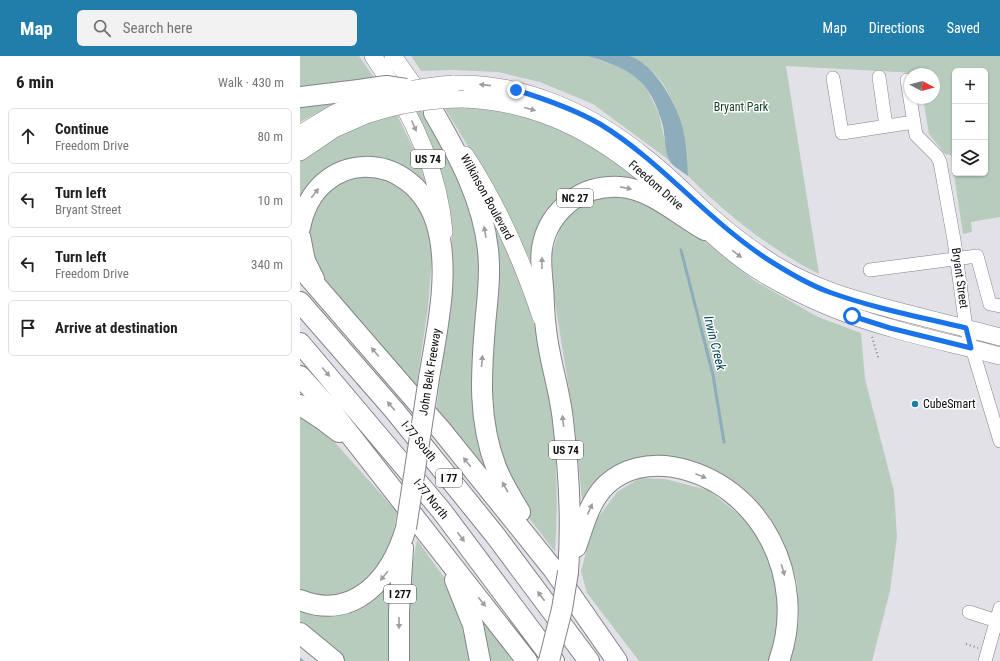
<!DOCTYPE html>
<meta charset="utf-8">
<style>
body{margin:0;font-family:"Roboto Condensed",sans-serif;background:#f2f2f2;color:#222}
.controls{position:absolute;right:12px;top:12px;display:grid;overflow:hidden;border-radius:6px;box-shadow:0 1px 3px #0004}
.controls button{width:36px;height:36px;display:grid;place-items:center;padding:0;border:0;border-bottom:1px solid #e0e0e0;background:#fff;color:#222;font:20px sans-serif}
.compass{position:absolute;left:604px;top:12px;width:36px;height:36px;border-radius:50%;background:#fff;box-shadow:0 1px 3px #0004;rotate:97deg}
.stop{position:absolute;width:12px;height:12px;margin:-9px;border:3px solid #1a73e8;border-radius:50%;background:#fff}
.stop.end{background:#1a73e8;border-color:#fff;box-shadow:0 1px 4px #0008}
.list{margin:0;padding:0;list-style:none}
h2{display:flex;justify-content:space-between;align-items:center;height:52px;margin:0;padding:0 16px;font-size:17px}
h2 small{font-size:13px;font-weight:400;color:#767676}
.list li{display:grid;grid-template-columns:26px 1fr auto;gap:12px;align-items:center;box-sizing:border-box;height:56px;margin:0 8px 8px;padding:0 8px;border:1px solid #e0e0e0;border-radius:6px}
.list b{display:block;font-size:15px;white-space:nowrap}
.list p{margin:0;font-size:13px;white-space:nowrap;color:#767676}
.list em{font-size:13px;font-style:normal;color:#767676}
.icon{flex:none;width:22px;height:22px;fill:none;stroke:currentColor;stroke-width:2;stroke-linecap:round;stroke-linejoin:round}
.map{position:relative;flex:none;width:700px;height:605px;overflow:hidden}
header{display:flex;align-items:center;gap:24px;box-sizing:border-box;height:56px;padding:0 20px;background:#217eab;color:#fff}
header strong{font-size:19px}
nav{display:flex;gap:22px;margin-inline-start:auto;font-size:14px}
.search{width:280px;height:36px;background:#f2f2f2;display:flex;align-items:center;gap:10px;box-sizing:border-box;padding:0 14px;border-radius:6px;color:#767676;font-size:15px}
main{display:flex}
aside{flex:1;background:#fff}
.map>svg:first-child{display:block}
.green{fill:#b7ccbd;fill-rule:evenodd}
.water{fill:#8dacbc}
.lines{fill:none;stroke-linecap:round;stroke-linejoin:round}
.stream{stroke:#8dacbc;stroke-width:3}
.minor-casing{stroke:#838389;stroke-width:14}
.major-casing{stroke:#838389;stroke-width:18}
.highway-casing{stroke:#838389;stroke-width:22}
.path{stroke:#848388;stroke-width:2;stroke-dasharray:1 3;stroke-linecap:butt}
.minor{stroke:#fff;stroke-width:13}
.major{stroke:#fff;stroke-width:17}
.highway{stroke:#fff;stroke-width:20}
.major-bridge-casing{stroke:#838389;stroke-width:18;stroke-linecap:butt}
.highway-bridge-casing{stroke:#838389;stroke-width:22;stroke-linecap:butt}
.major-bridge{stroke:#fff;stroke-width:17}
.highway-bridge{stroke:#fff;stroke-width:20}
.oneway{fill:#9e9e9f}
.route{stroke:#1a73e8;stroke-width:5}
.poi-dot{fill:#217eab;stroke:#fff;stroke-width:1.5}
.labels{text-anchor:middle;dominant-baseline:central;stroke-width:3;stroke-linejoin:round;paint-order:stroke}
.shield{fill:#fff;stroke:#565556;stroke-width:1}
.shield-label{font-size:11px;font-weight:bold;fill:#0d0c0e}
.park-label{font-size:12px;fill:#144428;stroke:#fff}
.street-label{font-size:12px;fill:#0d0c0e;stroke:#fff}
.poi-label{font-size:12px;fill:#0d0c0e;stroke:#fff;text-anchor:start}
.water-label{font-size:13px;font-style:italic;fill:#004159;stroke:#fff}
</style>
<header>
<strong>Map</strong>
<div class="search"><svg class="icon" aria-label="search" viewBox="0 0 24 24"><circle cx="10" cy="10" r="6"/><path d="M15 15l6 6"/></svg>Search here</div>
<nav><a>Map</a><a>Directions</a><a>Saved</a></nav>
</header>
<main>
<aside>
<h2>6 min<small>Walk · 430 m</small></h2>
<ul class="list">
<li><svg class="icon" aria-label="ahead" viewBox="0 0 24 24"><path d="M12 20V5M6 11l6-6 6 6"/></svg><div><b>Continue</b><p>Freedom Drive</p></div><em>80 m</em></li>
<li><svg class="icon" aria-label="left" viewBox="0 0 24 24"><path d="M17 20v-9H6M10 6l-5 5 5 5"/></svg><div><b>Turn left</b><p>Bryant Street</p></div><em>10 m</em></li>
<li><svg class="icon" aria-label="left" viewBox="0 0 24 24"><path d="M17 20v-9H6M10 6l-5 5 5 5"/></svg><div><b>Turn left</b><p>Freedom Drive</p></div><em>340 m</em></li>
<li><svg class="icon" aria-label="arrive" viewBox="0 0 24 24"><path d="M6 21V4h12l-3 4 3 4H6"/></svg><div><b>Arrive at destination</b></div></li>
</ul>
</aside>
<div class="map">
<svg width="700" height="605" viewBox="0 0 700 605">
<rect width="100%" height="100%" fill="#e2e1e8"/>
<path class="green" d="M0 0H59L75 23 0 34Z
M111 0H287L321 11 337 22 348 35 359 58 369 104 293 48 240 26 198 16 152 14 121 15Z
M328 0H700V161L671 166 672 176 663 178 651 99 645 98 629 78 623 42H634V18L486 10 519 218C470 193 427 159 388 120 385 77 375 17 328 0ZM655 15H685V117H655Z
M43 43 0 66V48Z
M143 49 220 56 281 81 357 135 275 133 235 213 180 110Z
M115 53H120L149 95 180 174 187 413 136 356 153 222 152 184 148 151 134 97Z
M96 57 120 106 131 140 82 106 0 147V103L59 68Z
M77 117 114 138 130 176 132 201 128 251 116 333 16 216 6 165 31 128Z
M320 138 349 146 385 169 455 225 518 261 561 277 565 323 594 435 597 481 590 535 572 605H487L495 589 499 564 497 525 481 480 447 437 414 416 383 404 349 400 320 411 283 453 274 364 253 234 252 197 263 164 289 142Z
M183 143C201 181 220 220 232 261 255 336 260 418 255 496L223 454 190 379Z
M0 355 14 363 97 456 91 490 69 527 39 542 0 538Z
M340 422 365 423 408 434 441 460 461 483 477 520 479 569 468 605H339L287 537 281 515 294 467 317 436Z
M117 484 146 524 158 547 174 605H108C107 564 109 524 117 484Z
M90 520 89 605H41L0 567V555L17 556Z
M177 557 216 605H186Z"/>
<path class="water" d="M287 0C299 0 317 0 329 0 353 7 372 41 380 63 386 80 387 101 388 120 383 116 372 110 369 104 365 95 365 80 363 70 351 24 330 12 287 0Z"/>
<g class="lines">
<path class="stream" d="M381 194 413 319 424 386
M0 603 2 605"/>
<g class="minor-casing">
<path id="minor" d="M579 21 586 70
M533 22 542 77 614 66
M607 24 616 79 637 100 640 106 654 184 666 272 700 385
M570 214 677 200 690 248 700 250
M669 556 697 565
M685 605 700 552"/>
</g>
<g class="major-casing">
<path id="major" d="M73 0C109 52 139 112 144 176
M93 0 124 44
M153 28C224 26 291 57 345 101 370 120 391 143 414 163 432 179 454 195 474 208 515 233 553 243 598 255 632 264 666 272 700 281
M164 43C246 46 307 84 366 137 398 165 428 197 465 219 504 242 547 260 591 272 627 283 664 290 700 300
M0 78 33 58 59 46
M0 96 34 73 66 59
M165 99C198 149 222 204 241 261"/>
</g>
<g class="highway-casing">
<path id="highway" d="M0 41 59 34
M134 57C159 100 183 145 188 194 191 220 187 245 185 270 181 318 178 364 196 411 202 427 211 441 220 456
M0 172C15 92 111 91 136 166 151 214 137 274 129 322
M0 180 5 205 14 223
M0 211 142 375 253 513 317 605
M0 246 94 354 195 479 289 605
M0 287 141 454 254 605
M0 320 29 352 227 605
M0 349 22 363 39 376
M276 491C284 469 289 446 306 429 324 412 349 407 373 411 462 427 508 524 479 605
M268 516C272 466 269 415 263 365 260 334 249 304 246 273 244 259 244 245 243 231 242 218 240 205 242 192 245 173 256 156 272 144 286 134 303 130 320 131 352 133 379 160 405 174
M155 524 173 569 180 605
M0 544C56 566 92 520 106 472
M0 577 34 605
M99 605V556L103 492"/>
</g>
<path class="path" d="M572 281 579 304
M666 588 678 592"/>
<use href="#minor" class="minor"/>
<use href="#major" class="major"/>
<use href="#highway" class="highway"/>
<g class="major-bridge-casing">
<path id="major-bridge" d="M59 46C90 36 120 31 153 28
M66 59C99 48 130 43 164 43"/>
</g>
<g class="highway-bridge-casing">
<path id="highway-bridge" d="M59 34 86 30 106 33
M106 472 129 322
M249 605 262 553 268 516"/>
</g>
<use href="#major-bridge" class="major-bridge"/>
<use href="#highway-bridge" class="highway-bridge"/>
</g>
<defs><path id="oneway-solid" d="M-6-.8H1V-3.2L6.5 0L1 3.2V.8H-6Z"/></defs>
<g class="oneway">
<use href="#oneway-solid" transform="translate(185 29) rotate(-174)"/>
<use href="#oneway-solid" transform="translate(230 53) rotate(15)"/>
<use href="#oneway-solid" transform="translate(114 70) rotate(66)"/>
<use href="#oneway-solid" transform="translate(326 132) rotate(11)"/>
<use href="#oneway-solid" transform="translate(15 137) rotate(-52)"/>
<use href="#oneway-solid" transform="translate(185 176) rotate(-100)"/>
<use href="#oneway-solid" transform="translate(437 198) rotate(37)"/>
<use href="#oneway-solid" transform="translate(242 207) rotate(-90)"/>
<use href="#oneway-solid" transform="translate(75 296) rotate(-130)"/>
<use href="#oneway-solid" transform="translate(182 305) rotate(-85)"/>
<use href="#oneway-solid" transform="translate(26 316) rotate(50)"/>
<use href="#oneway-solid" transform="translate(91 350) rotate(-131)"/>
<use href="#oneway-solid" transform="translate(263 365) rotate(-97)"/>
<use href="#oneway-solid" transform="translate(167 406) rotate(-129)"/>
<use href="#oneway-solid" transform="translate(401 420) rotate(22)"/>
<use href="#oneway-solid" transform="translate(205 431) rotate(-119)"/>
<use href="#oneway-solid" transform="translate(290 453) rotate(-66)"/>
<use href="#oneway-solid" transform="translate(161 481) rotate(53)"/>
<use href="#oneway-solid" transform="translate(483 514) rotate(74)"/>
<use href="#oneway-solid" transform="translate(84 520) rotate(129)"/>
<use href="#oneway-solid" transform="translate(241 540) rotate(-127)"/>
<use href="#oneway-solid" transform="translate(182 546) rotate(52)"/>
<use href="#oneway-solid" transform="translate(99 567) rotate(90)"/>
</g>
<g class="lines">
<path class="route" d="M216 34C245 43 274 53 300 68 364 107 411 169 475 208 491 218 510 229 529 236 573 252 620 261 666 272L671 292 590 272 552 260"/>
</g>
<circle class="poi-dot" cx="615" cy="348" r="4"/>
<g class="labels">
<g class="shield">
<rect x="111" y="94" width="34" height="18" rx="3"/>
<rect x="257" y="133" width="36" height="18" rx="3"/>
<rect x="249" y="385" width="34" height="18" rx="3"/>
<rect x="136" y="413" width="26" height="18" rx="3"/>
<rect x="84" y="529" width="32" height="18" rx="3"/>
</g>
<g class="shield-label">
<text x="128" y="103">US 74</text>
<text x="275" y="142">NC 27</text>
<text x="266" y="394">US 74</text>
<text x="149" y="422">I 77</text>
<text x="100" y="538">I 277</text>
</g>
<g class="park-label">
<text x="441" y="51">Bryant Park</text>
</g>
<g class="street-label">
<text transform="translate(356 129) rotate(41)">Freedom Drive</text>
<text transform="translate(187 141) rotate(61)">Wilkinson Boulevard</text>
<text transform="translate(660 222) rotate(82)">Bryant Street</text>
<text transform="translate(130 316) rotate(-81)">John Belk Freeway</text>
<text transform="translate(119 385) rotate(51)">I-77 South</text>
<text transform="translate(131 443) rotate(51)">I-77 North</text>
</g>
<g class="poi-label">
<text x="623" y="348">CubeSmart</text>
</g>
<g class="water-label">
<text transform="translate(415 287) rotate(76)">Irwin Creek</text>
</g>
</g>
</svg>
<div class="controls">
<button>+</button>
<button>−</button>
<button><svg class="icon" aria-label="layers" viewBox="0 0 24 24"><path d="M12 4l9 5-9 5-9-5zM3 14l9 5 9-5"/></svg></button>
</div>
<svg class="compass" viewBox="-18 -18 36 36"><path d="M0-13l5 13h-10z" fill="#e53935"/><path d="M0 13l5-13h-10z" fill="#767676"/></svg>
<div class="stop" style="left:552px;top:260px"></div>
<div class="stop end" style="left:216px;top:34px"></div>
</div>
</main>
